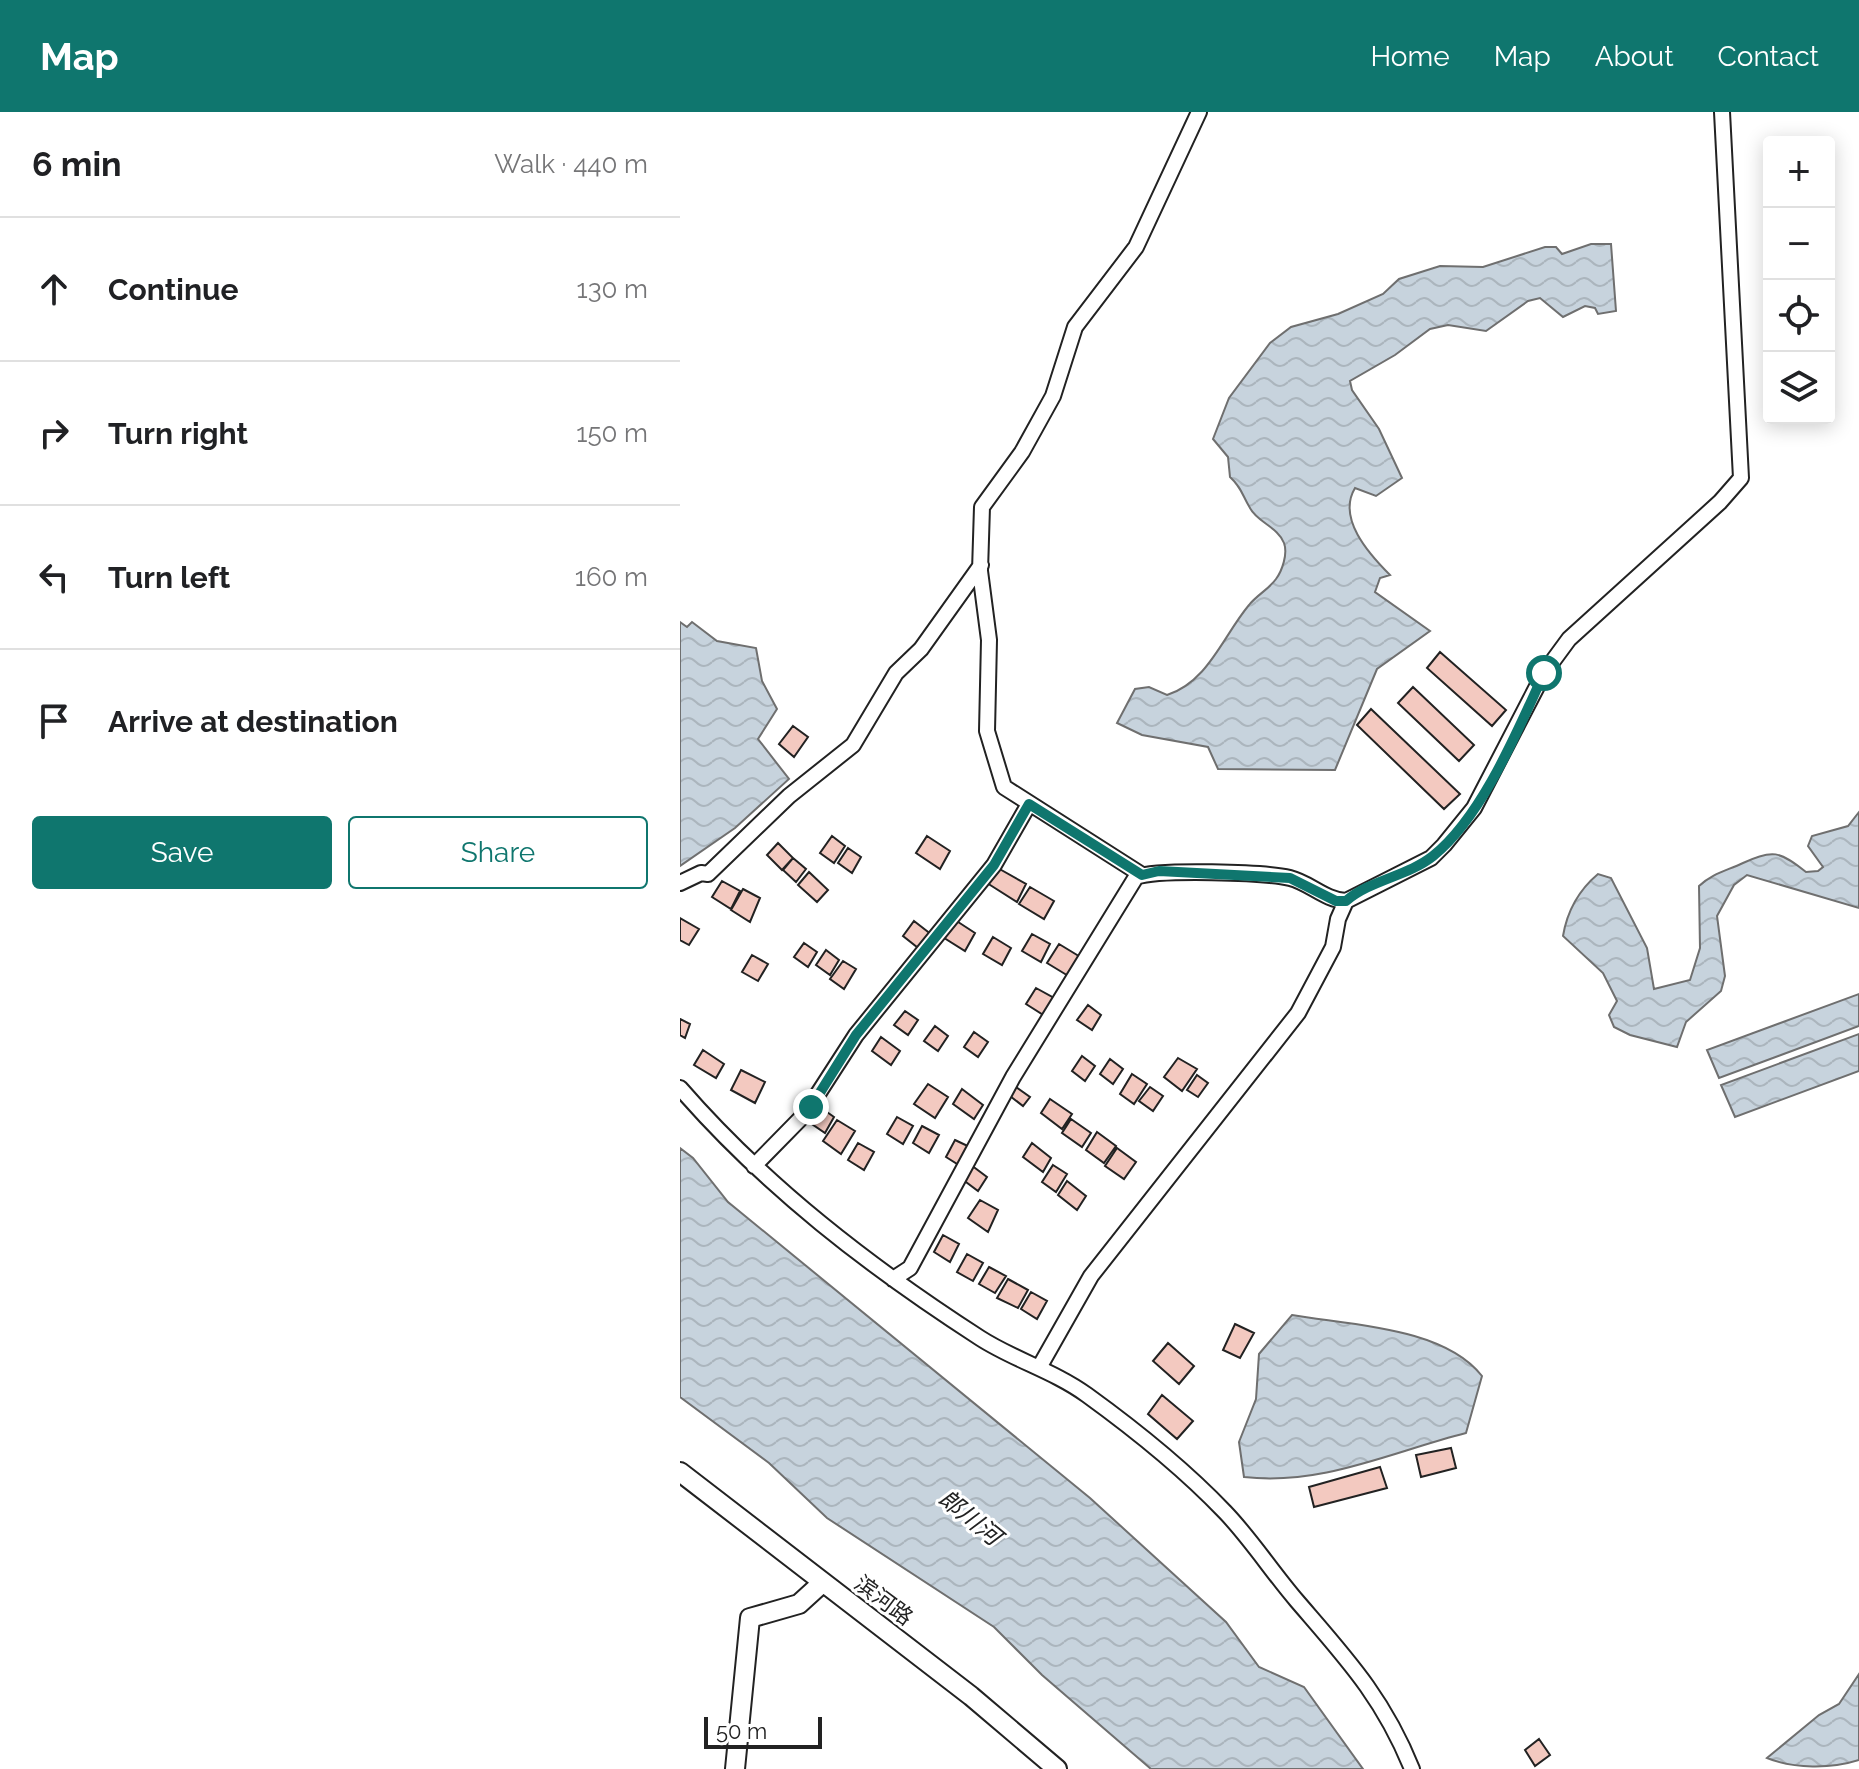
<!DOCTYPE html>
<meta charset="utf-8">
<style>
body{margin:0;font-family:Raleway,"Noto Sans SC",sans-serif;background:#f2f2f2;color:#202124}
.controls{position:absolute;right:24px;top:24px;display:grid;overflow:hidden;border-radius:8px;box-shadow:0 4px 20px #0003}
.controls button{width:72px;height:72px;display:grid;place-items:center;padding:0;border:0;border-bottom:2px solid #e0e0e0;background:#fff;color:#202124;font:40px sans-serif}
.scale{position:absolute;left:24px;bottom:20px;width:118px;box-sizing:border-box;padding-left:8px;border:4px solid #222;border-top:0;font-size:22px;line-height:28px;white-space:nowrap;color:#222;-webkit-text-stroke:6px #fff;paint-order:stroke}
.stop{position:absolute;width:24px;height:24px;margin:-18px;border:6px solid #0f766e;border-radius:50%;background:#fff}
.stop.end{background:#0f766e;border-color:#fff;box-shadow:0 2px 8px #0008}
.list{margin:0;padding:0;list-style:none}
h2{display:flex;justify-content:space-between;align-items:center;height:104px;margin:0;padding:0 32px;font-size:34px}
h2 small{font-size:26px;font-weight:400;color:#757577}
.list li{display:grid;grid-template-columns:52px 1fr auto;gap:24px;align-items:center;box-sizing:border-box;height:144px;padding:0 32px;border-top:2px solid #e0e0e0}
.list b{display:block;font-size:30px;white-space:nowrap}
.list em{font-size:26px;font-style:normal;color:#757577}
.actions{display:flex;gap:16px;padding:24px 32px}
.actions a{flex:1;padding:18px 0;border:2px solid #0f766e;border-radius:8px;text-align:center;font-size:28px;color:#0f766e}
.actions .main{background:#0f766e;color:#fff}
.icon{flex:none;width:44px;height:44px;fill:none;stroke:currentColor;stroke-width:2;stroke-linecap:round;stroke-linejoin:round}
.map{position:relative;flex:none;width:1179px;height:1657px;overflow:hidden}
header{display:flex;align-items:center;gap:48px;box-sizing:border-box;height:112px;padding:0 40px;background:#0f766e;color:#fff}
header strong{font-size:38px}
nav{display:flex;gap:44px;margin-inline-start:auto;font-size:28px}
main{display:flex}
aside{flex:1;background:#fff}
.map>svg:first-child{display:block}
.water{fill:url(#water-waves);stroke:#6f6f6f;stroke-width:2}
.building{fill:#f3c9c0;stroke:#222;stroke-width:2}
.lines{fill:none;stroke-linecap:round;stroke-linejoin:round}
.minor-casing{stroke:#222;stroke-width:18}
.tertiary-casing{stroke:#222;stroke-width:22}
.minor{stroke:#fff;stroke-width:14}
.tertiary{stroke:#fff;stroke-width:18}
.route{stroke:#0f766e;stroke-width:10}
.labels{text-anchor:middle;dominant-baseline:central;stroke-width:6;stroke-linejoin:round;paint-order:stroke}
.street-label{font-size:22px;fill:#222;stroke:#fff}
.water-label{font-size:24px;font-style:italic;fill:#222;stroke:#fff}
</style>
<header>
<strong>Map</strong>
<nav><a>Home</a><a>Map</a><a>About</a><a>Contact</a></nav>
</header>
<main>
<aside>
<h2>6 min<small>Walk · 440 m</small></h2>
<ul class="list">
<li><svg class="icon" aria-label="ahead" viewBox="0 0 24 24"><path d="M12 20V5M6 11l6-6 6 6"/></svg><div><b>Continue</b></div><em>130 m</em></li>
<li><svg class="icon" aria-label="right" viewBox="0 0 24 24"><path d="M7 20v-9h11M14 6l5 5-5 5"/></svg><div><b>Turn right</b></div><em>150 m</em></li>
<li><svg class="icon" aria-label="left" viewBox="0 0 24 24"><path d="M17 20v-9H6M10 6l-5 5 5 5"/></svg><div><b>Turn left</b></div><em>160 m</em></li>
<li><svg class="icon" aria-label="arrive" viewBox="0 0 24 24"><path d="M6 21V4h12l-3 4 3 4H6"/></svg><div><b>Arrive at destination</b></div></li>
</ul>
<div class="actions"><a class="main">Save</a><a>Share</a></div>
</aside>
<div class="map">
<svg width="1179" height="1657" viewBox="0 0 1179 1657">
<defs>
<pattern id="water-waves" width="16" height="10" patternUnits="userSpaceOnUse" patternTransform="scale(2)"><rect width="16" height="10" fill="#c7d3dd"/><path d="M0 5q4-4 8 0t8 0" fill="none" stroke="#abb5bd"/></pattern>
</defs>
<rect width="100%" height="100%" fill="#fff"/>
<path class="water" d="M911 132H931L936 199 918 202 915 196 905 194 883 205 860 186 848 189 806 219 768 213 750 217 715 243 670 269 672 278 699 317 722 366 696 384 675 376C657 406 688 441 710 463L700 466 695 480 750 519 697 557 655 658 538 657 528 635 462 623 437 611 455 577 469 575 487 583C528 570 543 524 569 493 577 483 589 477 596 467 602 459 608 442 604 431 598 415 577 410 570 396 562 383 562 376 550 365L548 345 533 327 549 286 590 231 611 215 658 202 703 182 719 167 760 154 803 155 865 135H876L882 142Z
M0 510 7 515 12 510 37 529 76 536 82 569 97 597 78 627 109 667 55 716 0 754Z
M1179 700V796L1067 763 1054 773 1037 804 1045 864 1041 879 1006 910 997 935 950 923 934 915 929 903 937 889 923 861 883 824C887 800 899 778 918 762L931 766 967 836 974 877 1010 868 1020 836 1019 774C1033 761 1046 759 1063 751 1092 737 1100 739 1126 760L1138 759 1143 755 1128 734 1132 724 1168 714Z
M1179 882V914L1039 966 1027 938Z
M1179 922V959L1055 1005 1041 973Z
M0 1036 13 1046 48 1090 410 1386 546 1510 579 1555 624 1575 683 1657H471L362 1563 314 1515 147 1406 89 1351 0 1285Z
M612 1203C670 1213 764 1215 802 1264L786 1321C711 1340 642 1374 564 1365L559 1330 576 1287 579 1242Z
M1179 1562V1648C1151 1657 1114 1657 1087 1646L1139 1603 1159 1592Z"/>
<path class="building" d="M760 540 826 598 812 614 747 556Z
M733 575 794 633 779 649 718 591Z
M691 597 780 682 764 697 677 613Z
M113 614 128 625 114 645 99 632Z
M152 724 165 734 154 751 140 741Z
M247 724 270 739 260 757 236 741Z
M98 731 113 746 102 758 87 743Z
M168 736 181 745 172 761 158 751Z
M113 746 126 757 116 770 103 758Z
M316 755 346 772 337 790 307 771Z
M129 760 148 778 137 790 118 773Z
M42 769 60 779 51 797 32 785Z
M350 775 374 789 364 807 339 792Z
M63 777 80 786 70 810 51 798Z
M0 806 19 817 9 833 0 828Z
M272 806 295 821 285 839 261 824Z
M234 809 252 823 242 839 223 824Z
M352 822 370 832 361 850 342 839Z
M313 825 331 836 322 853 303 842Z
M124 831 137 840 128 855 114 845Z
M379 832 402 846 390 865 367 851Z
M146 838 159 848 150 863 136 853Z
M72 843 88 852 78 869 62 860Z
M163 849 176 857 164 877 150 867Z
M356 876 374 886 365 904 346 892Z
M408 893 421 903 412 918 397 908Z
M225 899 238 908 228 923 214 913Z
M0 907 10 912 5 926 0 923Z
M255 914 268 924 258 939 244 929Z
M294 920 308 930 298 945 284 935Z
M201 925 220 939 211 953 192 939Z
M23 938 44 952 36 966 14 953Z
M402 944 415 954 405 969 392 959Z
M498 946 517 957 502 979 484 965Z
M430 947 443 957 433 972 420 962Z
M61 958 85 970 75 991 51 978Z
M452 962 467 972 454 992 440 982Z
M517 963 528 971 518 985 507 978Z
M248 972 268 985 255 1006 234 992Z
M336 975 350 985 343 994 330 984Z
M470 975 483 984 473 999 459 989Z
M282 977 303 993 294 1007 273 992Z
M370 987 392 1002 382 1017 361 1001Z
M137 993 154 1005 145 1021 126 1008Z
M217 1005 233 1014 223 1032 207 1022Z
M391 1007 411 1021 402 1035 382 1021Z
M157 1008 175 1019 161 1042 143 1029Z
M242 1014 259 1023 249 1041 233 1031Z
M417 1020 436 1034 424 1051 406 1038Z
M275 1028 292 1036 282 1055 266 1045Z
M178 1031 194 1040 184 1058 168 1048Z
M352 1031 371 1046 363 1060 343 1045Z
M437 1036 456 1050 444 1067 425 1054Z
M291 1053 307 1065 298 1079 282 1067Z
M373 1053 387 1062 376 1080 362 1070Z
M387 1069 406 1084 397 1098 378 1083Z
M300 1088 318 1098 308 1120 288 1106Z
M263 1123 279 1132 270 1150 254 1140Z
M287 1142 303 1151 293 1169 277 1160Z
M309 1155 326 1164 315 1181 299 1172Z
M328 1167 348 1178 338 1196 317 1186Z
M351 1180 367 1189 357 1207 341 1197Z
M555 1212 574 1221 560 1246 543 1238Z
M488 1231 514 1254 499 1272 473 1249Z
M482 1283 513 1309 497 1327 468 1302Z
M771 1336 776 1356 741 1365 736 1343Z
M700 1355 707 1376 634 1395 629 1375Z
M859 1627 870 1643 855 1654 845 1638Z"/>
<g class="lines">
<g class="minor-casing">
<path id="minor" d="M462 763 324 675 307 619 309 528 300 459 302 395 342 340 373 284 395 215 456 135 519 0
M0 771 21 761 28 762 109 684 173 633 216 561 241 537 301 453
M0 976C86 1075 190 1155 300 1226 334 1248 374 1259 407 1283 454 1317 504 1357 545 1400 571 1427 592 1460 617 1489 666 1546 703 1585 732 1657
M74 1054 125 1002 176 923 314 753 349 692
M213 1167 230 1156 333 965 456 765C479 757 584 760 610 766 630 771 645 788 666 789
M360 1254 411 1164 618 901 653 835 658 807 666 789 751 746 764 733 794 696 864 561 889 527 1040 390 1061 366 1042 0"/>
</g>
<g class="tertiary-casing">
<path id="tertiary" d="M0 1360 291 1584 377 1657
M55 1657 70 1506 119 1492 141 1472"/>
</g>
<use href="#minor" class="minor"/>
<use href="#tertiary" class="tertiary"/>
</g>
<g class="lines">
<path class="route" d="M131 995 176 923 314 753 349 692 462 763 479 759 610 766 656 789H666C690 768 728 764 753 744 802 705 838 618 864 561"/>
</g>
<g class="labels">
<g class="street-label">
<text transform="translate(204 1488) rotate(37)">滨河路</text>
</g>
<g class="water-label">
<text transform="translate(290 1405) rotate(39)">郎川河</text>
</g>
</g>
</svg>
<div class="controls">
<button>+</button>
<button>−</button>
<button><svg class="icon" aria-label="locate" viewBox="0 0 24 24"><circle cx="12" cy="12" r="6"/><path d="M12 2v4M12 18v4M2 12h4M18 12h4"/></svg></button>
<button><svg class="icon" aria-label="layers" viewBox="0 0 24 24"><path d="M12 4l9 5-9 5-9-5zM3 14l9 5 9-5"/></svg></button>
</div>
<div class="scale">50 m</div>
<div class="stop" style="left:864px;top:561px"></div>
<div class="stop end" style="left:131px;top:995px"></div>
</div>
</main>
